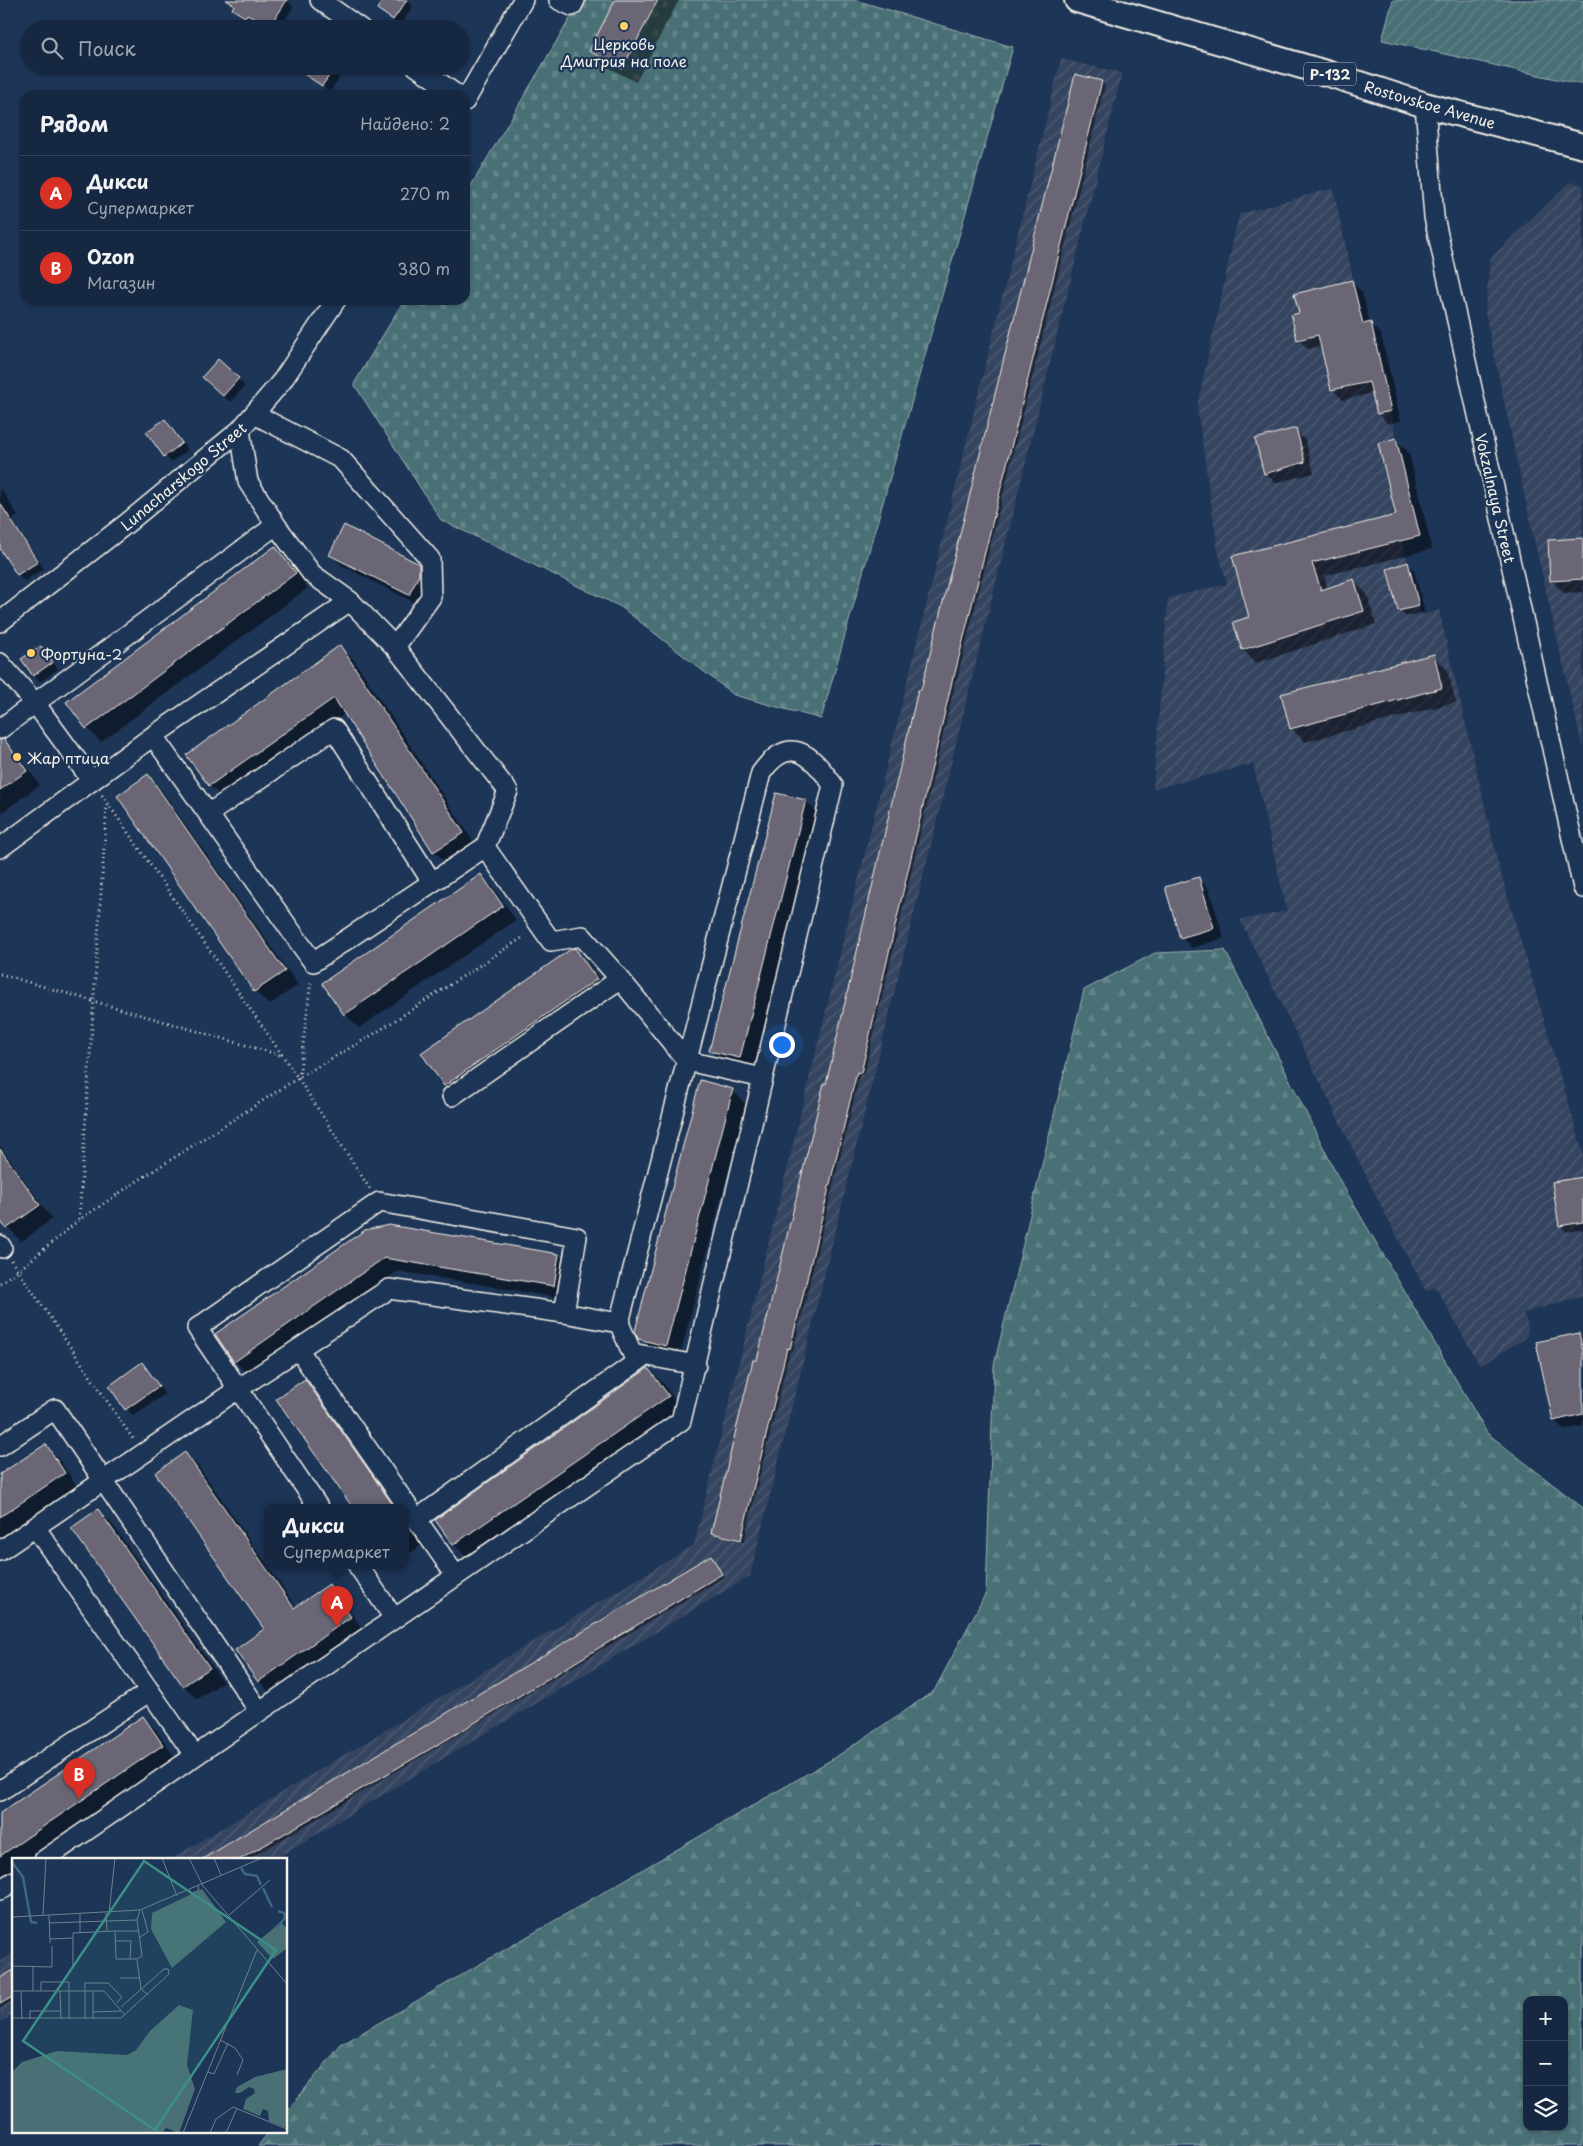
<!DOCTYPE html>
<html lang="ru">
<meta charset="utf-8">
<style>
body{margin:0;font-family:"Playpen Sans",sans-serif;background:#23344c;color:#f1f3f6}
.controls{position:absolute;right:15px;bottom:15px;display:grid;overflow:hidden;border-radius:10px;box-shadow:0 1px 4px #0004}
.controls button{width:45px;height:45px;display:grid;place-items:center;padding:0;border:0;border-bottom:1px solid #35445a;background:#162841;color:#f1f3f6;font:25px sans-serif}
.you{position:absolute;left:781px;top:1044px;width:18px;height:18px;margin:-12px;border:4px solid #fff;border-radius:50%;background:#1a73e8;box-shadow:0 0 0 8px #1a73e833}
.badge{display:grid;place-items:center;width:32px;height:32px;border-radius:50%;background:#d93025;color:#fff;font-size:16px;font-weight:700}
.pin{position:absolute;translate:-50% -41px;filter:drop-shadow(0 1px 2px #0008)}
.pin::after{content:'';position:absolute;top:26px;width:18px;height:15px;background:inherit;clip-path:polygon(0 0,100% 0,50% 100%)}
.popup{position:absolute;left:264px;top:1504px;width:145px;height:65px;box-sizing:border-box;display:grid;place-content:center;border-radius:10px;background:#162841;filter:drop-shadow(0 1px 4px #0005);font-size:16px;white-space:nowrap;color:#9ea6b1}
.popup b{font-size:19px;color:#f1f3f6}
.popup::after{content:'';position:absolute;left:50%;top:100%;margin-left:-10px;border:10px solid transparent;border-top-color:#162841}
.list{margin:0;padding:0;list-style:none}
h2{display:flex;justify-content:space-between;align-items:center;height:65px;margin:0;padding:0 20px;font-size:21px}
h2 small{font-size:16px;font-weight:400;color:#9ea6b1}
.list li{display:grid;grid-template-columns:32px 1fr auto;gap:15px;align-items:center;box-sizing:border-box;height:75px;padding:0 20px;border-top:1px solid #35445a}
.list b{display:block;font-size:19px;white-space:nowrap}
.list p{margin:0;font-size:16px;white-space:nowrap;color:#9ea6b1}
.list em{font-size:16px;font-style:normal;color:#9ea6b1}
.icon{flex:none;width:28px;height:28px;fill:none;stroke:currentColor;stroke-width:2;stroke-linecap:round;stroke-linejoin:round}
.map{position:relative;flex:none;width:1583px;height:2146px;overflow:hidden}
.search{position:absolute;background:#162841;box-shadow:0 1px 4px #0004;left:20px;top:20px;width:450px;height:55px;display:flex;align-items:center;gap:12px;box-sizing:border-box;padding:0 18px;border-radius:28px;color:#9ea6b1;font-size:19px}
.panel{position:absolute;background:#162841;box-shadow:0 1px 4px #0004;left:20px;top:90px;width:450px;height:215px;border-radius:15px}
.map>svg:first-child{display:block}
.industrial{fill:url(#industrial-furrows)}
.forest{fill:url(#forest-firs);stroke:#9eb0ae;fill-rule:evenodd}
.cemetery{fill:url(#cemetery-stones);stroke:#9eb0ae}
.garden{fill:url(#garden-furrows);stroke:#9eb0ae}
.shadow{fill:#0007}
.building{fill:#6a6675;stroke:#f4f1e8}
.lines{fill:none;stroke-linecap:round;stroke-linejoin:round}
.minor-casing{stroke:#f4f1e8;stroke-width:22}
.major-casing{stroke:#f4f1e8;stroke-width:28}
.path{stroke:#f4f1e8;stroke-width:3;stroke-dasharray:1 4;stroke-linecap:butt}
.minor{stroke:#1d3557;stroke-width:19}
.major{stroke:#1d3557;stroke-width:24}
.poi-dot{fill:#ffd166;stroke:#1d3557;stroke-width:2}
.labels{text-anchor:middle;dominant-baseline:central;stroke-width:4.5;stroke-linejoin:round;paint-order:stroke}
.shield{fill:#1d3557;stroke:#b4b9bc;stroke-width:1}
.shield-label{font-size:14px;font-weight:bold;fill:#f4f1e8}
.poi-label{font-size:15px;fill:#f4f1e8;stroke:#1d3557;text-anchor:start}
.street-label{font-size:15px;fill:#f4f1e8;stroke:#1d3557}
.inset-river{fill:none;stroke:#3d6883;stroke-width:2.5}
.inset-road{fill:none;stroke:#738091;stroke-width:1}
.view{fill:#3d8f86;fill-opacity:0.15;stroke:#3d8f86;stroke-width:2.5}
.inset-edge{fill:none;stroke:#f4f1e8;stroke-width:2.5}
</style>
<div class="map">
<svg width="1583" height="2146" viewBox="0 0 1583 2146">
<defs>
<pattern id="industrial-furrows" width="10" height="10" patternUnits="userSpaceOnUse" patternTransform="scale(1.25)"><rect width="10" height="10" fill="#344460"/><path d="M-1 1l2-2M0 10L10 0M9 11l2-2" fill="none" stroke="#525f77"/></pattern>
<pattern id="forest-firs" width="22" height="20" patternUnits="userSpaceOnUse" patternTransform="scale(1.25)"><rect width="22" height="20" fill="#487075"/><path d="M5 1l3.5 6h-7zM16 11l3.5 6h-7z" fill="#638589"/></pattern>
<pattern id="cemetery-stones" width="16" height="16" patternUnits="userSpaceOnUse" patternTransform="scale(1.25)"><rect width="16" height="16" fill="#487075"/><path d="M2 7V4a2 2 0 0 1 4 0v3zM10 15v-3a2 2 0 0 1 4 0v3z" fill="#638589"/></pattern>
<pattern id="garden-furrows" width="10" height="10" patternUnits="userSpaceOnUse" patternTransform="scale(1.25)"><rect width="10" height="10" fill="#487075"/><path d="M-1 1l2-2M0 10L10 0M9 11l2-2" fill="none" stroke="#638589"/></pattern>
</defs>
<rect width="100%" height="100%" fill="#1d3557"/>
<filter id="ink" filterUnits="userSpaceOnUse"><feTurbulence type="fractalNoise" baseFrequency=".02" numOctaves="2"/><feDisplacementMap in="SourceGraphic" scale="10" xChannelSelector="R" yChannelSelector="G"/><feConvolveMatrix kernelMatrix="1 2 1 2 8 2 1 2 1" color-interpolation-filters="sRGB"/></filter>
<g filter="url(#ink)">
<path class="industrial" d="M1061 59 1122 73 750 1576 273 1860H169L694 1545Z
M1570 182 1583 185V749L1532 531 1485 313 1490 259Z
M1333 188 1363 324 1371 322 1396 438 1420 536 1402 541 1419 606 1422 615 1439 610 1499 867 1583 1152V1222L1581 1223 1583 1233V1296L1523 1313 1528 1326V1332L1524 1339 1480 1366 1436 1288 1426 1291 1387 1218 1240 920 1287 911 1253 764 1153 789 1168 598 1227 584 1218 551 1197 407 1239 214Z
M14 1952V2014L0 2022V1961Z"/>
<path class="forest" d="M1225 950 1339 1179 1487 1433 1583 1508V2146H258L269 2132H286V2112L341 2045 836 1757 934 1691 986 1593 994 1365 1084 990 1155 953ZM1527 2000H1564V2127H1527Z"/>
<path class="cemetery" d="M581 0H855L1013 47 821 719 734 695 621 607 441 520 354 384 404 300H465V196Z"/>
<path class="garden" d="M1393 0H1583V85L1382 40Z"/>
<path class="shadow" d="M224 0H287L293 7 279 29H269L254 19 252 23 240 15 234 9 235 7Z
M384 0H407L413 6 400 26 378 9Z
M617 0H679L636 82 604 65 590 51Z
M461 38 468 45 461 56Z
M311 66H347L330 92 306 74Z
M1076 76 1102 82 1105 85 957 679H956L864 1075 860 1074 793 1351 790 1350 744 1542 716 1535 713 1532 758 1362 827 1086 922 692Z
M1352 282 1362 292 1370 324 1381 334 1401 421 1388 424 1378 413 1373 393 1343 400 1333 390 1322 346 1308 349 1298 339 1300 314Z
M219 361 245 386 230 402 210 384Z
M164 420 188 450 171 462 165 456Z
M1295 430 1305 440 1314 473 1275 483 1265 473Z
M1396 440 1409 453 1432 549 1324 576 1328 589 1354 581 1367 594 1376 624 1256 663 1243 650 1250 617 1233 557 1397 516Z
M0 487 18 516 12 520 44 569 24 581 18 574 0 547Z
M1583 539V592L1564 593 1552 581Z
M275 547 289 561 308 588 101 742 87 728Z
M330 554 418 565 429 575 419 605 341 565Z
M1407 564 1414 570 1425 612 1406 617 1399 610Z
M41 647 58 669 40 682 34 675Z
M340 647 354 660 477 847 448 865 434 851 346 713 224 799 210 786 188 755Z
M1433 655 1447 669 1456 702 1305 742 1291 728Z
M6 744 20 758 40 785 0 814V749Z
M148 776 161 790 298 985 269 1005 255 991 119 796Z
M806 801 819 815 753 1071 725 1064 711 1050Z
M481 875 494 889 516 920 359 1028 345 1014Z
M1199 879 1209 889 1224 938 1192 948 1181 937Z
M575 950 589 964 610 994 458 1099 445 1085Z
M732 1090 746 1104 679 1359 653 1352 639 1338Z
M0 1146 52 1219 21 1242 0 1217Z
M1583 1178V1229L1567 1232 1560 1225Z
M389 1227 559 1255 573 1269 568 1299 398 1271 248 1375 235 1361Z
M1579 1334 1583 1339V1426L1564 1430 1554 1420Z
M142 1364 165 1394 133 1416 110 1386Z
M649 1369 663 1383 682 1410 467 1558 454 1544 437 1520Z
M305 1380 318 1394 398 1508H355L278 1399Z
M45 1445 59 1459 78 1488 0 1539V1476Z
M185 1453 199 1467 297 1608 329 1586 342 1600 364 1631 272 1695 259 1681 266 1630Z
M98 1510 112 1524 223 1682 197 1699 184 1686 73 1528Z
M406 1519 423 1544 406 1556Z
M711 1556 724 1577 247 1860H205Z
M143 1717 157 1731 176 1759 28 1860H14V1870L0 1879V1815Z
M14 1971V2000L0 2008V1979Z"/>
<path class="building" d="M226 0H287L269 28 247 14 245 17 232 9 234 5Z
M383 0H407L393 20 377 9Z
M615 0H658L622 69 589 51Z
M292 66H336L322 86Z
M1075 74 1102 81 954 677H953L861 1073 857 1072 790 1349 787 1348 741 1540 711 1533 753 1360H757L824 1083 826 1084 918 690H921Z
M1352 280 1363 324 1371 322 1391 411 1377 414 1369 382 1331 390 1318 335 1297 340 1291 315 1299 313 1294 294Z
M218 359 239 378 223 396 202 377Z
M165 419 182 443 164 457 146 432Z
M1296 428 1305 462 1264 474 1255 439Z
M1396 438 1420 536 1312 563 1321 590 1354 579 1364 611 1242 650 1233 622 1249 617 1232 556 1396 515 1378 443Z
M0 503 38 562 17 575 0 549Z
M344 525 419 564V575L409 595 329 555Z
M1583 538V579L1550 581 1548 540Z
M275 546 296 573 86 729 66 702Z
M1408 562 1419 606 1398 611 1387 569Z
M340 645 464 833 433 852 334 698 209 786 186 755Z
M41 646 53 662 33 676 21 659Z
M1434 654 1442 688 1290 729 1281 694Z
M4 739 27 771 0 790V740Z
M148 774 285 971 254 992 117 796Z
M776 793 806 800 740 1058 709 1051Z
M481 874 503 906 344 1015 322 983Z
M1199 877 1214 928 1180 938 1165 887Z
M575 948 597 979 444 1086 421 1053 571 949Z
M700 1080 733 1089 666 1346 638 1339 635 1331Z
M0 1149 40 1205 6 1229 0 1220Z
M1583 1177V1222L1559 1226 1552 1182Z
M389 1225 559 1254 554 1286 384 1258 234 1362 215 1334 365 1230Z
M1579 1333 1583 1351V1414L1553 1421 1536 1342Z
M142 1362 159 1386 125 1410 109 1386Z
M648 1368 669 1396 453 1545 435 1520Z
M305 1379 395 1508H353L276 1399Z
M46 1444 65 1473 0 1517V1474Z
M185 1452 294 1608 329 1584 351 1617 258 1682 235 1650 264 1629 155 1473Z
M98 1509 210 1668 183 1686 71 1528Z
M711 1555 722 1574 456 1734 239 1860H201Z
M143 1716 163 1745 0 1856V1813Z
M14 1970V1996L0 2004V1978Z"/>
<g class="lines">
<g class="minor-casing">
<path id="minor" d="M320 0 361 29
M559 0 572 6 575 0
M416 66 457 95
M465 101 523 0
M1425 105 1434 217 1583 888
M254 414 341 459 430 559 431 597 395 647
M0 622 126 524 240 430 282 381 336 300
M0 663 35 703 92 781
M0 729 276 525 248 482 240 430
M153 736 350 601
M208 814 334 729 432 882
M485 847 551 941 582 936 620 979 687 1061 763 1078
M0 848 153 736 313 962 485 847 508 791 395 647 350 601 312 574 276 525
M452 1096 620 979
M0 1245 2 1248
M298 1349 456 1576
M0 1446 55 1409 259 1711
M319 1508 197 1328 379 1202 577 1237 564 1313
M417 1519 645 1356
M35 1527 195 1756
M0 1551 238 1389 389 1289 564 1313 619 1323 632 1353 696 1365
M358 1566 394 1618
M0 1791 150 1691
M44 1860 681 1421 833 785C811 754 790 733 761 773L619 1323
M0 1890 14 1881"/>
</g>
<g class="major-casing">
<path id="major" d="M1077 0 1329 74 1425 105 1583 146"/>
</g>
<path class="path" d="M102 795 298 1078 370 1189
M0 974 283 1056
M299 1078 311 980
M79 1219 107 804
M11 1260 133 1439
M0 1283 19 1270 79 1220 136 1182 298 1078 374 1034 525 936"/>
<use href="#minor" class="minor"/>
<use href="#major" class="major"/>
</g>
</g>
<g class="poi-dot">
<circle cx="624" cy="26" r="5"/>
<circle cx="31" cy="653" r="5"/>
<circle cx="17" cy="757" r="5"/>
</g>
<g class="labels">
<rect class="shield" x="1304" y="62.5" width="52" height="23" rx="4"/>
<g class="shield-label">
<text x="1330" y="74">Р-132</text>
</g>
<g class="poi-label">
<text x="624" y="43" text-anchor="middle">Церковь<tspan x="624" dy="17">Дмитрия на поле</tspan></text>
<text x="41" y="653">Фортуна-2</text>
<text x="27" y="757">Жар птица</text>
</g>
<g class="street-label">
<text transform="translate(1430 104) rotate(16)">Rostovskoe Avenue</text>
<text transform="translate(183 476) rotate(-40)">Lunacharskogo Street</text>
<text transform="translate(1496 498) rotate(77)">Vokzalnaya Street</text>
</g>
</g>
<g transform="translate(12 1858)">
<rect width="275" height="275" fill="#1d3557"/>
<path d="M167 147 181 152 175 207 183 231 167 275 154 270 150 275H0V214L10 204 45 193 115 197 124 192 138 173ZM275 211V270L257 263 256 253 251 251 248 258 231 251 234 241 243 235 242 231 237 229 228 235H223L225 229 243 219Z" fill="#487075"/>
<path d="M190 31 214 64 160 110 139 71 140 55Z" fill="#487075"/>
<path d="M269 64 275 71V90L261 101 245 84Z" fill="#487075"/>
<path class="inset-river" d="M0 4 11 19 19 64 25 65M229 10 233 16 245 18 249 27M251 30 260 49M265 69 273 60 272 55 266 53"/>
<path class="inset-road" d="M150 0 165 38M177 0 191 28 275 126M202 0 209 17M177 32 179 36 187 32 186 28M94 55 95 73M97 55 103 0M68 56V75M31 57 34 0M37 57 38 85M217 57 258 22M0 59 128 52 250 0M37 65 125 62 128 52M103 73H127M128 79 136 74 130 52M38 81 61 80M103 83H119L118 101M125 102 129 131 135 136M0 108 40 109V88M61 108V75L103 73 104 101H125L130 98 125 62M21 109V133M108 120H128M0 133H92L113 157M9 133 10 161M29 133V124H57V161M48 133 49 161M81 133V161M81 154 109 153M0 160H109L157 116 156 111H152L109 149M18 161V153H49M73 161V125H96L110 139 105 145M208 182 223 190 231 202 225 217M196 214 202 216 216 185M171 275 245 92M198 275 204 261 221 249 275 271M214 275 225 250"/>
<path class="view" d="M132 3 264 92 143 272 11 183Z"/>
<rect width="275" height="275" class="inset-edge"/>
</g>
</svg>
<div class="controls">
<button>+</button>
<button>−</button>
<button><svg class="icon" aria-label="layers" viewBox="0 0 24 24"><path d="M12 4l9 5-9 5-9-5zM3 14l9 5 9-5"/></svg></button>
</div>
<div class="you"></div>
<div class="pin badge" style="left:337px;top:1627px">A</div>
<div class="popup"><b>Дикси</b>Супермаркет</div>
<div class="pin badge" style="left:79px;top:1799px">B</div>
<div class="search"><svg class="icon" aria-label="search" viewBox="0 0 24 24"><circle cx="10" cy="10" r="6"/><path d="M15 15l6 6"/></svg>Поиск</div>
<section class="panel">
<h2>Рядом<small>Найдено: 2</small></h2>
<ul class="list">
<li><span class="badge">A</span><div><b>Дикси</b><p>Супермаркет</p></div><em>270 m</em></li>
<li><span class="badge">B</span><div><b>Ozon</b><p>Магазин</p></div><em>380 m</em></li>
</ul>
</section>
</div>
